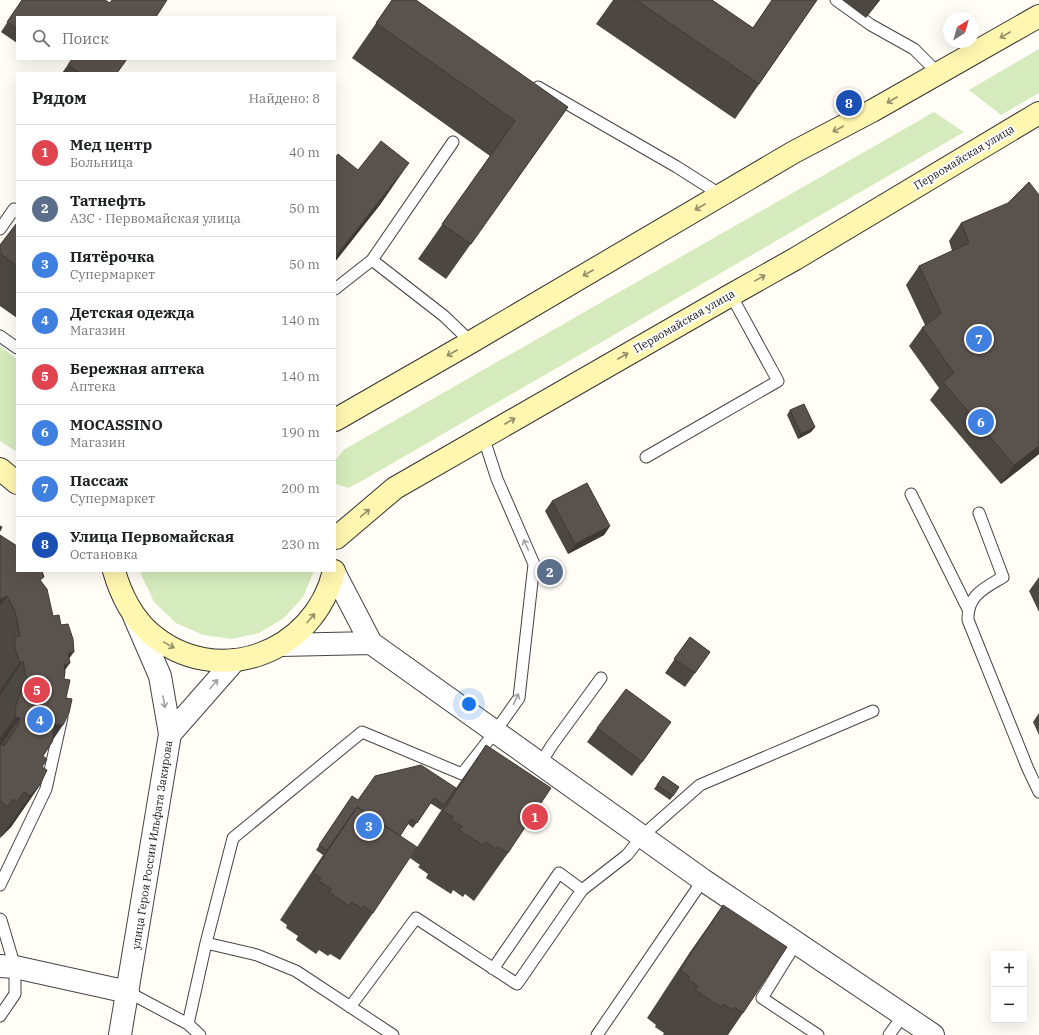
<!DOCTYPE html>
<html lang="ru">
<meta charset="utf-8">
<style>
body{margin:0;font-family:"IBM Plex Serif",serif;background:#f2f2f2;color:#202124}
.controls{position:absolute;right:12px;bottom:12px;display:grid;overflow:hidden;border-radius:0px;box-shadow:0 4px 16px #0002}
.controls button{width:36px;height:36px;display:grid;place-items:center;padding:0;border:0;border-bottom:1px solid #e0e0e0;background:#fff;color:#202124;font:20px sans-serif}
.compass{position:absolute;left:943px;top:12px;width:36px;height:36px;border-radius:50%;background:#fff;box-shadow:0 4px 16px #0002;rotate:37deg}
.you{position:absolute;left:469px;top:704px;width:14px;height:14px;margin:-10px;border:3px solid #fff;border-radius:50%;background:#1a73e8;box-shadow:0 0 0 6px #1a73e833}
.badge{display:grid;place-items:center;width:26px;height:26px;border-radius:50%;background:#111827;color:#fff;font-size:13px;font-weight:700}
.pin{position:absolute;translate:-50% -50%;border:2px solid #fff;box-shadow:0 1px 4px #0006}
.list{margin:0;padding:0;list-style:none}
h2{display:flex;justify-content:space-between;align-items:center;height:52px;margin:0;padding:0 16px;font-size:17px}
h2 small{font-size:13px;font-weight:400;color:#757577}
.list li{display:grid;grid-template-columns:26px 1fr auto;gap:12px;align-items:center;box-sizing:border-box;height:56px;padding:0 16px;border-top:1px solid #e0e0e0}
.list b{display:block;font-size:15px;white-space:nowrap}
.list p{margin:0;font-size:13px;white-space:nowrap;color:#757577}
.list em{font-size:13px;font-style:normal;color:#757577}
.icon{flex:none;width:22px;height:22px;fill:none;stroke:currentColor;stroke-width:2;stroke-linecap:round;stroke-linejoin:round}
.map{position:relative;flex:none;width:1039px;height:1035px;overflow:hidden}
.search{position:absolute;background:#fff;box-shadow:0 4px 16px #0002;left:16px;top:16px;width:320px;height:44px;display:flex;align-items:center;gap:10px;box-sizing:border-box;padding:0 14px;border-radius:0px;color:#757577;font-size:15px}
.panel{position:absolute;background:#fff;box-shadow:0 4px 16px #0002;left:16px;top:72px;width:320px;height:500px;border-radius:0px}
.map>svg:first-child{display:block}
.green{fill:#d5ebbd}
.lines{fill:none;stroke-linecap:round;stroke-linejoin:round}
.service-casing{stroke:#444;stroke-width:13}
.minor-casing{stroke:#444;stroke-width:24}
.secondary-casing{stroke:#333;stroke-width:24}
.service{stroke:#fff;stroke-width:11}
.minor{stroke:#fff;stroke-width:22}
.secondary{stroke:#fff6b0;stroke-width:22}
.wall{fill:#4d4742}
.shaded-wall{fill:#3f3936}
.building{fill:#5a524d;stroke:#3f3936}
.oneway{stroke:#948f68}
.oneway2{stroke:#a0a0a0}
.labels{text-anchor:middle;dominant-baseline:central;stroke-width:4;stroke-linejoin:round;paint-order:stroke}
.street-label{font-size:11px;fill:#111;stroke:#fff}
</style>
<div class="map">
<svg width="1039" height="1035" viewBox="0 0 1039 1035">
<rect width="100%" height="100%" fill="#fffdf5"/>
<path class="green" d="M1039 49V93L1001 115 969 90Z
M934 112 964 132 360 482 348 488 336 484 335 480 336 459 345 449Z
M0 346 17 359V452L0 441Z
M140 571H314L303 597 284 618 259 633 231 639 203 635 176 623 154 602 141 574Z"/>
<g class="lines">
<g class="service-casing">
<path id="service" d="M836 0 871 25 914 49 938 73
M538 87 677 167 721 195
M453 142 372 260 444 316 471 342
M0 229 14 209 17 212
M335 289 372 260
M0 336 17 348
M646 457 778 381 731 295
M911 494 968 609
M979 513 1003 577C985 588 967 595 968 620L1028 769 1039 792
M540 764 552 745 601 678
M0 885 46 789 62 717
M0 919 1 920 15 967V994L0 1016
M206 943 233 838 362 732 462 774 495 732 519 698 534 564 497 479 483 436
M796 943 762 998 818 1035
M493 969 559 873 582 890
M128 992 188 1024 206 943 257 955 296 971 393 1035
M350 1007 416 918 517 984 582 890 627 855 642 836 700 785 873 711
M188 1024 200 1035
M597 1035 703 880
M889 1035 904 1014"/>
</g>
<g class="minor-casing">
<path id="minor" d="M334 572 371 643 703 880 933 1035
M281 645 371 643
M170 734 235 660
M0 966 15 967 128 992
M120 1035 170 734 160 676 134 616"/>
</g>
<g class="secondary-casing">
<path id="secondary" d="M335 420 471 342 794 152 872 111 1039 16
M0 469 17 483
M336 538 395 488 731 295 795 259 1039 113
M114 571C121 595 131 616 150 633 216 690 314 654 334 571"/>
</g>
<use href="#service" class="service"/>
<use href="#minor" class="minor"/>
<use href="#secondary" class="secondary"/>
</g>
<path class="wall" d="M22 0 110 3 17 17V43L1 32Z
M392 0 568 107 446 279 418 259 490 156 352 58Z
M613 0H712L753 28 772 0H817L735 119 596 24Z
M842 0H880L866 18Z
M72 59 117 73H62Z
M1039 195V454L1001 484 930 400 939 388 909 346 922 328 925 325 906 285 919 266 952 251 949 241 961 223Z
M17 225V318L0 306V245Z
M790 410 815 427 811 432 798 439 787 415Z
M552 501 610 526 604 535 568 554 545 511Z
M0 535 41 581 53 616 61 625 69 659 65 670 53 741 43 756 40 785 11 827 0 838Z
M1039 577V612L1029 591Z
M690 637 710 652 685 687 665 673Z
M1039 713V735L1033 722Z
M597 728 661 736 632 776 587 742Z
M486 745 508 853 474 901 465 894 463 897 453 890 451 894 426 878 428 874 418 867 420 865 410 858 442 809 441 810 430 803 413 828 408 824 400 836 373 913 340 960 330 954 328 956 319 950 316 954 296 940 298 936 286 928 287 925 280 920 323 855 316 850 352 796 358 800 456 788Z
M663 776 679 787 670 800 654 789Z
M723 905 743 1013 728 1035H663L664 1033 655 1027 656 1025 647 1018 690 952Z"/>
<path class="shaded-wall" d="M879 0H880L866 18Z
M409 163 380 205 335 262V257Z
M815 427 811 432 798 439 801 434Z
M1039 446V454L1001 484 1014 465Z
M610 526 604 535 568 554 575 544Z
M7 596 0 606V601L1 599Z
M74 652 65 664 70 663 40 706 68 653Z
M23 661 0 695V691L20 662Z
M15 717 20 718 0 746V739Z
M55 724 63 725 34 768Z
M40 785 11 827 0 838 30 796Z"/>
<path class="building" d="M22 0H105L110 3 112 0H167L156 17H17V29L7 22Z
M392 0H416L568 107 471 244 442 224 515 121 376 23Z
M636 0H712L753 28 772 0H817L759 84Z
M72 59H127L117 73H80L68 65Z
M381 141 409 163 335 257V158L338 154 358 170Z
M1029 182 1039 195V446L1014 465 943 382 954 373 922 328 941 313 919 266 969 243 961 223 1008 203Z
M16 224 17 225V266L0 253V245Z
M804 404 815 427 801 434 790 410Z
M587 483 610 526 575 544 552 501Z
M0 526 2 527 0 531Z
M0 535 17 546V571H42L44 577 40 580 47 589 53 616 59 615 61 625 68 624 73 639 74 652 68 653 70 663 64 665 65 672 64 679 70 680 66 698 72 699 69 713 63 725 55 724 52 742 43 756 47 759 42 767 47 770 40 785 30 796 24 792 17 802 13 799 8 807 0 801V744L4 746 18 726 20 718 15 717 16 705 20 693 25 694 27 681 23 661 20 662 15 649V637L20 636 15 611 7 596 1 599 0 598Z
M690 637 710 652 695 673 674 659Z
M626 689 671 722 642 762 597 728Z
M486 745 551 788 508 853 498 847 496 849 486 842 484 846 459 830 462 827 451 820 453 817 443 811Z
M421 765 456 788 444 805 434 798 417 823 411 819 400 836 357 807 327 850 319 845 352 796 358 800 375 776Z
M663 776 679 787 673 796 657 785Z
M357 807 417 847 373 913 363 906 362 909 352 902 349 906 329 892 331 889 319 881 321 878 313 873Z
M723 905 787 947 743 1013 734 1007 732 1010 723 1004 721 1007 695 990 698 986 688 979 690 977 680 970Z"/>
<defs><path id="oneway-shaft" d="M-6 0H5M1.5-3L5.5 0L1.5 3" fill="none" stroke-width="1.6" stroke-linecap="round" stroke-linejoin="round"/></defs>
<g class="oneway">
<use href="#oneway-shaft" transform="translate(1005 35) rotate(150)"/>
<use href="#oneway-shaft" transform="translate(892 100) rotate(150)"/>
<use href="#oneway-shaft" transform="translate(838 129) rotate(152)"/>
<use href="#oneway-shaft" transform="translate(700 207) rotate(150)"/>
<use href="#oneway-shaft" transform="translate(588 273) rotate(150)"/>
<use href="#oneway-shaft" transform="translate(760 278) rotate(-29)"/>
<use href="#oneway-shaft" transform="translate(452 353) rotate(150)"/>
<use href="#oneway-shaft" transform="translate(623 356) rotate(-30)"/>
<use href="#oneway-shaft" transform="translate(510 421) rotate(-30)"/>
<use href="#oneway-shaft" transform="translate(365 513) rotate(-40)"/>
<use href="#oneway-shaft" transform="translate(311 618) rotate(-50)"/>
<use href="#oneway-shaft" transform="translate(169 645) rotate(29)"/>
</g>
<g class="oneway2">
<use href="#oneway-shaft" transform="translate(526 545) rotate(-114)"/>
<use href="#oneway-shaft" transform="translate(214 684) rotate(-49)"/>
<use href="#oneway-shaft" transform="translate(516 699) rotate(-65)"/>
<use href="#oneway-shaft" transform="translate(164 702) rotate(80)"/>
</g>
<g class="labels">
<g class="street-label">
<text transform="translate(964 157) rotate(-31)">Первомайская улица</text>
<text transform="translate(684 321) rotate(-30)">Первомайская улица</text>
<text transform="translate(152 845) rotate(-81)">улица Героя России Ильфата Закирова</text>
</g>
</g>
</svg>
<div class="controls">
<button>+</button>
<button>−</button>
</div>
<svg class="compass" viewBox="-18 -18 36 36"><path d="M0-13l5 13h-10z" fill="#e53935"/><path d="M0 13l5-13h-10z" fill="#757577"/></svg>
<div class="you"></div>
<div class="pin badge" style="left:535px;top:817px;background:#e0444e">1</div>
<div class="pin badge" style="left:550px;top:572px;background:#5c6f8a">2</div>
<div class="pin badge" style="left:369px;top:826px;background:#3f7fe0">3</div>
<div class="pin badge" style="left:40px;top:720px;background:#3f7fe0">4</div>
<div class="pin badge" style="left:37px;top:690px;background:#e0444e">5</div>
<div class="pin badge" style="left:981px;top:422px;background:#3f7fe0">6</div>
<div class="pin badge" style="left:979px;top:339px;background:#3f7fe0">7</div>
<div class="pin badge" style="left:849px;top:103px;background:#1a4fb4">8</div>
<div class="search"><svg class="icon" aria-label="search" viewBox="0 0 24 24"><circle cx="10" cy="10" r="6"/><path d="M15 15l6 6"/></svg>Поиск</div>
<section class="panel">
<h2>Рядом<small>Найдено: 8</small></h2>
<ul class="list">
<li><span class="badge" style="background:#e0444e">1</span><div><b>Мед центр</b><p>Больница</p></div><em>40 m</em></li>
<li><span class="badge" style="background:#5c6f8a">2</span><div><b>Татнефть</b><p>АЗС · Первомайская улица</p></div><em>50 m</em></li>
<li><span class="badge" style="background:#3f7fe0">3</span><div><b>Пятёрочка</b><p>Супермаркет</p></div><em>50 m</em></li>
<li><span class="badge" style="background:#3f7fe0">4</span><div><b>Детская одежда</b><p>Магазин</p></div><em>140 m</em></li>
<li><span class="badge" style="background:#e0444e">5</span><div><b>Бережная аптека</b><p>Аптека</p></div><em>140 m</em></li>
<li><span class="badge" style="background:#3f7fe0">6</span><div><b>MOCASSINO</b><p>Магазин</p></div><em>190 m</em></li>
<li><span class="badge" style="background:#3f7fe0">7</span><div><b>Пассаж</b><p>Супермаркет</p></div><em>200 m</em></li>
<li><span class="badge" style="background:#1a4fb4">8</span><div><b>Улица Первомайская</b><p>Остановка</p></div><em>230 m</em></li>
</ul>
</section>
</div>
